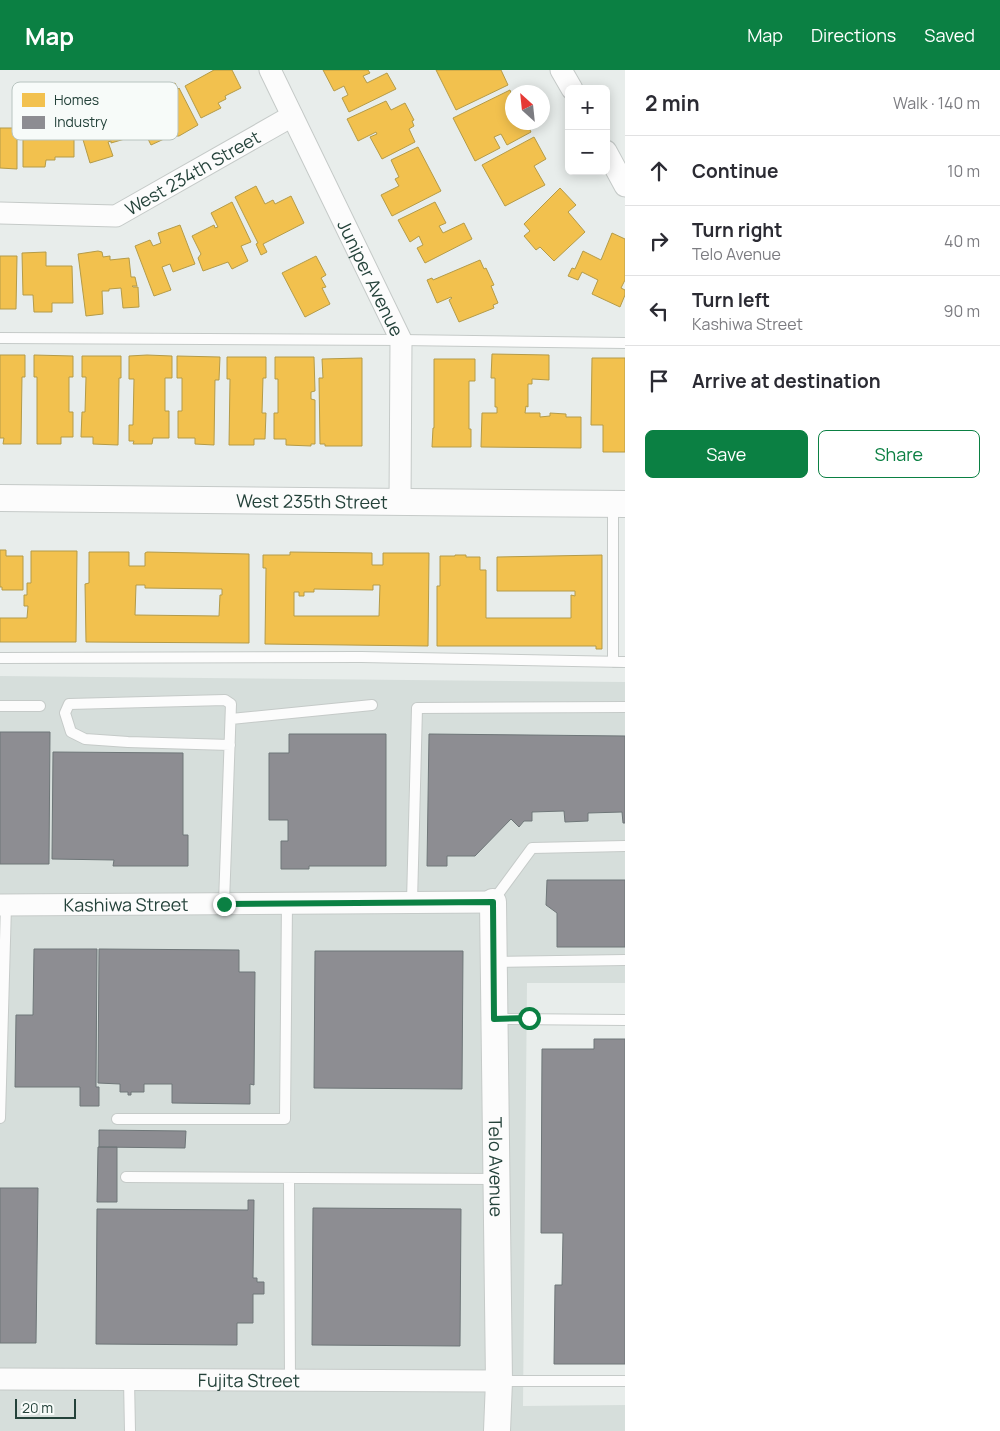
<!DOCTYPE html>
<meta charset="utf-8">
<style>
body{margin:0;font-family:Manrope,sans-serif;background:#f2f2f3;color:#2b2b33}
.controls{position:absolute;right:15px;top:15px;display:grid;overflow:hidden;border-radius:8px;box-shadow:0 2px 12px #0003}
.controls button{width:45px;height:45px;display:grid;place-items:center;padding:0;border:0;border-bottom:1px solid #e1e1e2;background:#fff;color:#2b2b33;font:25px sans-serif}
.compass{position:absolute;left:505px;top:15px;width:45px;height:45px;border-radius:50%;background:#fff;box-shadow:0 2px 12px #0003;rotate:333deg}
.scale{position:absolute;left:15px;bottom:12px;width:61px;box-sizing:border-box;padding-left:5px;border:2px solid #24423a;border-top:0;font-size:14px;line-height:18px;white-space:nowrap;color:#24423a;-webkit-text-stroke:4px #f7fbf9;paint-order:stroke}
.stop{position:absolute;width:15px;height:15px;margin:-11px;border:4px solid #0b8043;border-radius:50%;background:#fff}
.stop.end{background:#0b8043;border-color:#fff;box-shadow:0 1px 5px #0008}
.list{margin:0;padding:0;list-style:none}
h2{display:flex;justify-content:space-between;align-items:center;height:65px;margin:0;padding:0 20px;font-size:21px}
h2 small{font-size:16px;font-weight:400;color:#7c7c81}
.list li{display:grid;grid-template-columns:32px 1fr auto;gap:15px;align-items:center;box-sizing:border-box;height:70px;padding:0 20px;border-top:1px solid #e1e1e2}
.list b{display:block;font-size:19px;white-space:nowrap}
.list p{margin:0;font-size:16px;white-space:nowrap;color:#7c7c81}
.list em{font-size:16px;font-style:normal;color:#7c7c81}
.actions{display:flex;gap:10px;padding:15px 20px}
.actions a{flex:1;padding:11px 0;border:1px solid #0b8043;border-radius:8px;text-align:center;font-size:18px;color:#0b8043}
.actions .main{background:#0b8043;color:#fff}
.icon{flex:none;width:28px;height:28px;fill:none;stroke:currentColor;stroke-width:2;stroke-linecap:round;stroke-linejoin:round}
.map{position:relative;flex:none;width:625px;height:1361px;overflow:hidden}
header{display:flex;align-items:center;gap:30px;box-sizing:border-box;height:70px;padding:0 25px;background:#0b8043;color:#fff}
header strong{font-size:24px}
nav{display:flex;gap:28px;margin-inline-start:auto;font-size:18px}
main{display:flex}
aside{flex:1;background:#fff}
.map>svg:first-child{display:block}
.built{fill:#d6dedb}
.homes{fill:#f2c14e;stroke:#b49b48;fill-rule:evenodd}
.industry{fill:#8d8d92;stroke:#6e7678}
.lines{fill:none;stroke-linecap:round;stroke-linejoin:round}
.service-casing{stroke:#c5cac8;stroke-width:12}
.minor-casing{stroke:#c5cac8;stroke-width:23}
.tertiary-casing{stroke:#c5cac8;stroke-width:28}
.service{stroke:#fcfcfc;stroke-width:10}
.minor{stroke:#fcfcfc;stroke-width:21}
.tertiary{stroke:#fcfcfc;stroke-width:26}
.route{stroke:#0b8043;stroke-width:6}
.labels{text-anchor:middle;dominant-baseline:central;stroke-width:5;stroke-linejoin:round;paint-order:stroke}
.street-label{font-size:18px;fill:#24423a;stroke:#f7fbf9}
.key{fill:#f7fbf9;stroke:#b8c4c0;stroke-width:1}
.key-label{font-size:14px;fill:#24423a}
</style>
<header>
<strong>Map</strong>
<nav><a>Map</a><a>Directions</a><a>Saved</a></nav>
</header>
<main>
<div class="map">
<svg width="625" height="1361" viewBox="0 0 625 1361">
<rect width="100%" height="100%" fill="#e8edeb"/>
<path class="built" d="M0 606 625 612V913H527L523 1336 625 1335V1361H0Z"/>
<path class="homes" d="M214 0H232L241 18 225 26 226 29 218 33 221 38 201 48 185 16Z
M323 0H368L370 3 363 6 367 13 387 3 396 19 349 42 342 28 348 25 344 16 334 21Z
M436 0H501L508 15 456 40Z
M175 13 178 19 179 18 198 55 179 66H176L172 57 163 61 166 66 164 69 151 75 127 27 143 18 155 40 161 37 156 22Z
M510 20 512 26V52H526L531 62 507 75 501 64 494 67 500 78 475 91 453 48Z
M101 28 104 35 123 30 135 66 111 73V71L108 72 113 86 90 93 78 53 88 49 83 34Z
M386 31 391 40 405 33 414 50 412 51 414 56 409 59 415 72 382 89 370 67 377 64 376 62 358 71 347 49Z
M23 38H45L44 59H74V87H55V90H46L45 97H23Z
M0 58H17V99L0 98Z
M534 67 546 89 534 96 545 115 505 136 482 95Z
M418 77 441 121 392 146 381 125 399 116 395 109 399 107 391 90Z
M256 116 265 134 273 130 275 134 291 126 304 153 263 174 267 182 261 185 256 174 258 173 235 127Z
M560 118 576 135 568 142 585 162 554 191 540 177 536 180 524 166 530 161 524 154Z
M232 132 251 172 241 176 248 191 232 199 228 192 203 201 198 188 201 184 192 166 214 155 215 158 218 157 211 143Z
M435 132 446 153 439 156 443 163 464 153 472 169 425 193 417 178 423 175 419 166 410 172 398 150Z
M180 155 195 194 173 202 170 194 162 197 171 220 154 226 135 176 150 170 153 176 161 173 158 163Z
M612 163 625 169V210L621 218 625 220V225L620 237 592 224 598 210 582 202 578 210 568 206 572 198 575 199 583 181 601 190Z
M98 181 102 182 103 187 110 186V190L129 188 131 207H135L137 216H132L133 217H138L139 237 123 238 121 218 109 219V221H102L103 244 86 246 78 184Z
M46 182V196H72L73 233H52V242H34L33 225H23L22 183Z
M0 186H17L16 239H0Z
M316 186 326 205 321 208 326 217 322 218 330 234 305 247 282 203Z
M480 190 484 199 486 198 494 215 491 216 498 233 493 235 494 238 459 252 449 230 452 228 451 227 437 233 427 210 432 208 433 210Z
M492 284 549 285V310L532 309V314H528V337L526 336 525 343H540V347L550 346V343L566 344V347H581V378L481 377 482 343H497V337H495V308H491Z
M0 285H25V307H22L21 374H3L4 368H0Z
M34 285 73 286V307H69V342H73V367H61V374H37V307H34Z
M147 285 172 286V308H165V341H169V368H153L152 374H133L134 371H129V355H133L134 309H129V286Z
M82 286H121V308H119L118 375 93 374V367H81L82 342H85L86 307H82Z
M177 286 220 287 219 310H215L214 375 195 374V368H178V341H182V308H177Z
M227 287H266V308H263L262 343H266L265 369H254V375H229L230 309H227Z
M275 287H314L315 321 311 322V329L315 330V374H311V376L286 375V369H274V343H278V309H275Z
M362 288V376H325V374H320L319 308H323L322 289Z
M592 288H625V382H603V355H591Z
M434 289H475V311H469V359H471V377H432L433 358H434Z
M0 480H6V486H23V520H2V517H0Z
M31 481H77L76 572H0V548H27L28 536H24V525H27V513H31Z
M89 482H129V496H145V483L147 482 249 484V573L86 572 85 514 89 513ZM136 515H145V518L222 519V525H220L219 546 135 545Z
M290 482 372 483V495H383V483H429L428 576 265 574 266 498H263V485H290ZM373 515H380L379 546H294V522H299V526H304V522H314V519L373 520Z
M455 485H466V487H480V500H486V548H571V525L575 526V521H497V487L602 485V579H596V576H437V516H440V486H455Z"/>
<path class="industry" d="M0 662H50L49 794H0Z
M289 664H386V796H309V799H281V771H288V750H269V683H289Z
M429 664 625 666V753H623L622 742 588 743V751L565 752 564 741 532 742V751H524L519 757 511 749 475 786H447V796H427Z
M53 682 183 683V765H188V796H113L114 790 52 789Z
M547 810H625V877H557V843L546 835Z
M34 879H97L96 1017H99V1036H80V1017H15L16 945H33Z
M99 879 239 880V902H255L254 1015 250 1014V1034L172 1033V1014H144V1022H131V1025H128V1022H120V1014L98 1013Z
M315 881H463L462 1019 314 1018Z
M594 969H625V1294H554L555 1215H562L563 1163H541L542 979H594Z
M99 1060 186 1061 185 1078 99 1077Z
M98 1077H117V1132H97Z
M0 1118H38L36 1273H0Z
M248 1130H254L253 1208H257V1212H264V1224H253V1253H237V1275L96 1274 97 1139 248 1140Z
M313 1138 461 1139 460 1276 312 1275Z"/>
<g class="lines">
<g class="service-casing">
<path id="service" d="M0 268 401 270 625 273
M0 588 361 587 625 592
M613 592V435
M0 636H40
M231 649 372 635
M493 831 532 778 625 776
M412 832 417 638 625 637
M224 833 231 634 225 630 69 634 65 643 71 662 85 669 128 672 230 675
M495 892 625 890
M496 949 625 950
M0 1048 6 835
M117 1049H285L287 833
M126 1107 495 1109
M289 1108 290 1310
M129 1310 130 1361
M500 1311H625"/>
</g>
<g class="minor-casing">
<g id="minor">
<path id="s1" d="M270 0 401 270 400 433"/>
<path d="M561 0 572 19"/>
<path d="M606 81 625 116"/>
<path id="s2" d="M0 143 116 146 292 46"/>
<path id="s3" d="M0 835 493 832"/>
<path id="s4" d="M0 1309 499 1311"/>
</g>
</g>
<g class="tertiary-casing">
<g id="tertiary">
<path id="s5" d="M0 428 625 434"/>
<path id="s6" d="M493 832 499 1311 497 1361"/>
</g>
</g>
<use href="#service" class="service"/>
<use href="#minor" class="minor"/>
<use href="#tertiary" class="tertiary"/>
</g>
<g class="lines">
<path class="route" d="M224 834 493 832 494 949 529 948"/>
</g>
<g class="labels">
<g class="street-label">
<text stroke="none"><textPath href="#s2" startOffset="204">West 234th Street</textPath></text>
<text stroke="none"><textPath href="#s1" startOffset="231">Juniper Avenue</textPath></text>
<text stroke="none"><textPath href="#s5" startOffset="312">West 235th Street</textPath></text>
<text stroke="none"><textPath href="#s3" startOffset="126">Kashiwa Street</textPath></text>
<text stroke="none"><textPath href="#s6" startOffset="265">Telo Avenue</textPath></text>
<text stroke="none"><textPath href="#s4" startOffset="249">Fujita Street</textPath></text>
</g>
</g>
<rect x="12" y="12" width="166" height="58" rx="8" class="key"/>
<rect x="22" y="23" width="23" height="14" fill="#f2c14e"/>
<rect x="22" y="46" width="23" height="13" fill="#8d8d92"/>
<g class="key-label">
<text x="54" y="35">Homes</text>
<text x="54" y="57">Industry</text>
</g>
</svg>
<div class="controls">
<button>+</button>
<button>−</button>
</div>
<svg class="compass" viewBox="-18 -18 36 36"><path d="M0-13l5 13h-10z" fill="#e53935"/><path d="M0 13l5-13h-10z" fill="#7c7c81"/></svg>
<div class="scale">20 m</div>
<div class="stop" style="left:529px;top:948px"></div>
<div class="stop end" style="left:224px;top:834px"></div>
</div>
<aside>
<h2>2 min<small>Walk · 140 m</small></h2>
<ul class="list">
<li><svg class="icon" aria-label="ahead" viewBox="0 0 24 24"><path d="M12 20V5M6 11l6-6 6 6"/></svg><div><b>Continue</b></div><em>10 m</em></li>
<li><svg class="icon" aria-label="right" viewBox="0 0 24 24"><path d="M7 20v-9h11M14 6l5 5-5 5"/></svg><div><b>Turn right</b><p>Telo Avenue</p></div><em>40 m</em></li>
<li><svg class="icon" aria-label="left" viewBox="0 0 24 24"><path d="M17 20v-9H6M10 6l-5 5 5 5"/></svg><div><b>Turn left</b><p>Kashiwa Street</p></div><em>90 m</em></li>
<li><svg class="icon" aria-label="arrive" viewBox="0 0 24 24"><path d="M6 21V4h12l-3 4 3 4H6"/></svg><div><b>Arrive at destination</b></div></li>
</ul>
<div class="actions"><a class="main">Save</a><a>Share</a></div>
</aside>
</main>
